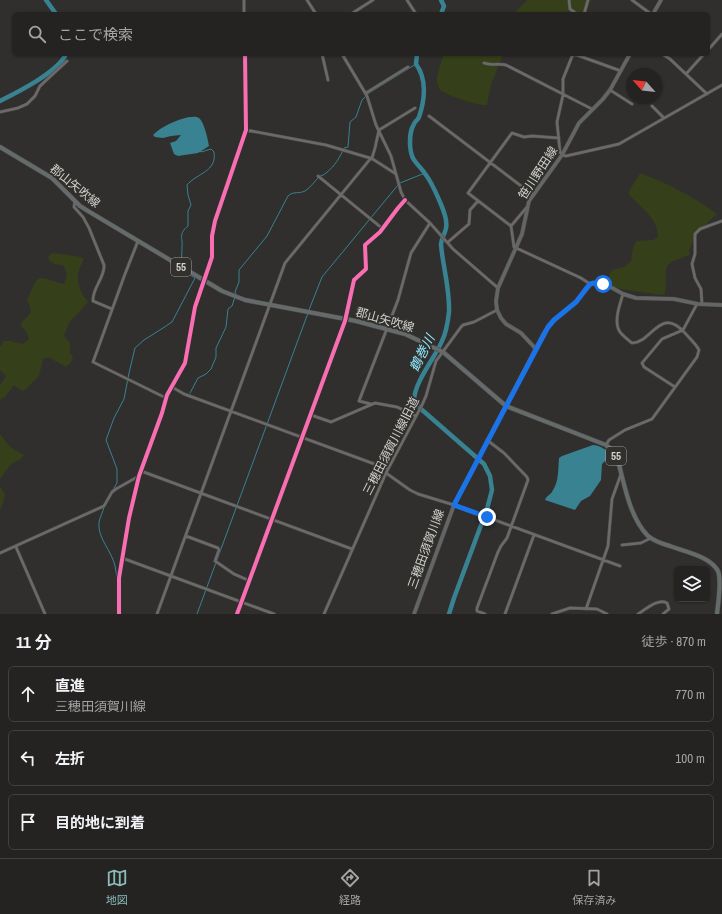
<!DOCTYPE html>
<html lang="ja">
<meta charset="utf-8">
<style>
body{margin:0;font-family:"Archivo Narrow","Noto Sans JP",sans-serif;background:#302f2f;color:#f1f3f6}
.controls{position:absolute;right:12px;bottom:12px;display:grid;overflow:hidden;border-radius:6px;box-shadow:0 1px 3px #0004}
.controls button{width:36px;height:36px;display:grid;place-items:center;padding:0;border:0;border-bottom:1px solid #414040;background:#242322;color:#f1f3f6;font:20px sans-serif}
.compass{position:absolute;left:626px;top:68px;width:36px;height:36px;border-radius:50%;background:#242322;box-shadow:0 1px 3px #0004;rotate:297deg}
.stop{position:absolute;width:12px;height:12px;margin:-9px;border:3px solid #1a73e8;border-radius:50%;background:#fff}
.stop.end{background:#1a73e8;border-color:#fff;box-shadow:0 1px 4px #0008}
.list{margin:0;padding:0;list-style:none}
h2{display:flex;justify-content:space-between;align-items:center;height:52px;margin:0;padding:0 16px;font-size:17px}
h2 small{font-size:13px;font-weight:400;color:#a3a4a5}
.list li{display:grid;grid-template-columns:26px 1fr auto;gap:12px;align-items:center;box-sizing:border-box;height:56px;margin:0 8px 8px;padding:0 8px;border:1px solid #414040;border-radius:6px}
.list b{display:block;font-size:15px;white-space:nowrap}
.list p{margin:0;font-size:13px;white-space:nowrap;color:#a3a4a5}
.list em{font-size:13px;font-style:normal;color:#a3a4a5}
.icon{flex:none;width:22px;height:22px;fill:none;stroke:currentColor;stroke-width:2;stroke-linecap:round;stroke-linejoin:round}
.map{position:relative;flex:none;width:722px;height:614px;overflow:hidden}
.search{position:absolute;background:#242322;box-shadow:0 1px 3px #0004;left:12px;right:12px;top:12px;height:44px;display:flex;align-items:center;gap:10px;box-sizing:border-box;padding:0 14px;border-radius:6px;color:#a3a4a5;font-size:15px}
.sheet{height:244px;background:#242322}
nav{display:flex;justify-content:space-around;align-items:center;box-sizing:border-box;height:56px;border-top:1px solid #414040;background:#242322;font-size:11px;color:#a3a4a5}
nav a{display:grid;justify-items:center;gap:2px}
nav .on{color:#8bbbb9}
.map>svg:first-child{display:block}
.green{fill:#353f19}
.water{fill:#388292}
.lines{fill:none;stroke-linecap:round;stroke-linejoin:round}
.stream{stroke:#388292;stroke-width:1}
.river{stroke:#388292;stroke-width:4.5}
.street-casing{stroke:#4d4c4b;stroke-width:3.5}
.secondary-casing{stroke:#4d4c4b;stroke-width:4.5}
.primary-casing{stroke:#4d4c4b;stroke-width:5}
.street{stroke:#6b6a69;stroke-width:2.5}
.secondary{stroke:#636665;stroke-width:3.5}
.primary{stroke:#656a6a;stroke-width:4}
.cycleway-casing{stroke:#31302d;stroke-width:6}
.cycleway{stroke:#f96db3;stroke-width:4}
.route{stroke:#1a73e8;stroke-width:5}
.labels{text-anchor:middle;dominant-baseline:central;stroke-width:3.5;stroke-linejoin:round;paint-order:stroke}
.shield{fill:#31302d;stroke:#a2a19e;stroke-width:1}
.shield-label{font-size:11px;font-weight:bold;fill:#d2d2cf}
.street-label{font-size:12px;fill:#d2d2cf;stroke:#31302d}
.water-label{font-size:13px;font-style:italic;fill:#91e9ff;stroke:#31302d}
</style>
<div class="map">
<svg width="722" height="614" viewBox="0 0 722 614">
<rect width="100%" height="100%" fill="#302f2e"/>
<path class="green" d="M527 0H591L586 14H514Z
M444 54H503L491 85 487 105C480 107 446 95 440 90 439 88 437 84 437 81 437 73 441 62 444 54Z
M640 173C668 183 694 197 717 214 705 225 694 235 689 251L690 255C657 265 669 266 665 294L661 295 615 288 606 283 612 270 626 266 631 261 633 247 637 241 653 240 658 237C658 219 641 207 629 195V191Z
M55 253 81 257 84 259C77 273 75 280 83 295 84 298 87 299 88 302L69 323 64 336 70 343V353C76 358 71 363 66 367L48 357 43 359 39 376 24 391H22L14 385 6 396 0 400V385L6 376 0 370V347L4 341H10L23 344 29 339 26 331 21 327 22 322C32 312 33 313 27 300 40 270 36 277 64 284L67 275 64 266C58 264 50 265 48 257L50 254Z
M0 434 10 447 24 455 21 459 11 464 0 479Z
M0 486 5 494 3 503 0 510Z"/>
<path class="water" d="M189 117C192 117 196 116 199 118 204 122 208 139 209 146L198 153 178 156 174 154 170 143 176 141 181 135 171 136 163 138 155 137 153 135C162 126 176 120 189 117Z
M593 445C599 445 605 449 609 453V457L602 464 601 480 590 496 581 501 575 510 545 500C547 495 551 495 553 490 559 481 558 469 559 458L562 456Z"/>
<g class="lines">
<path class="stream" d="M400 183 425 173
M182 265C181 258 182 254 182 247 183 238 178 234 188 226V211L191 205 188 195 187 185C197 173 217 172 214 152L211 149 201 152 199 150
M236 294 235 292 239 282V270L267 236 288 196C293 191 299 194 305 191 311 187 314 182 319 177 321 175 323 176 326 173 335 166 340 157 344 148L348 147 350 122 356 117 362 100 369 93 416 64
M309 310 322 277 398 185
M190 393 198 378 206 374 211 369 216 357V348L226 327 228 309 232 306 235 297
M113 490 117 483V469L106 440 114 418 124 399 129 373 135 348 144 340 163 328 172 322 195 278 184 271
M104 507C103 512 100 517 99 522 97 538 112 551 115 566 118 578 117 591 118 603
M197 614 308 313"/>
<path class="river" d="M46 0 56 14
M441 14 444 6 441 0
M417 54 416 64C427 79 425 100 419 117 418 120 415 121 414 124 410 130 410 137 410 144 411 163 417 161 426 175 432 183 436 193 440 202 443 209 448 220 446 228 445 234 441 239 441 245 443 267 450 290 449 312 448 321 446 333 442 341 435 358 414 382 414 401L421 409 484 464 490 476 492 490 487 509 454 598 449 614
M0 101C18 92 58 72 66 54"/>
<g class="street-casing">
<path id="street" d="M244 0V14
M307 0 316 14
M407 0 416 14
M569 0 570 9 577 14
M632 0 651 14
M351 14 373 0
M584 14 588 0
M708 50 722 34
M322 54 328 80
M342 54 367 96 376 125 391 156 401 192 405 200 430 223 453 249 498 288
M573 54 563 79V95L557 122 560 152 562 155 566 156 619 144 722 85
M574 54 621 71
M662 54 670 59 707 94
M484 63C492 66 498 63 506 65L592 109
M686 74 704 54
M610 90 632 104
M366 93 408 67
M652 106 664 118
M0 112 18 108 27 104 35 96 40 86 67 61
M429 116 533 195
M246 130 326 145 370 158
M372 158 375 148 379 130 415 108
M318 176 383 229
M75 201 74 207 83 217 89 228 104 265C105 278 92 288 93 301L112 309
M527 207 511 226 514 247 581 278 590 284
M511 226 468 193 512 133 524 137 532 136 559 138
M138 241 125 274 93 362 166 398
M448 242 469 224 470 210 478 201
M702 304 701 289 695 278 692 264 695 254V234L700 229 722 221
M172 387 184 394 388 469
M675 387 644 367 642 363 662 339 683 330 697 304
M371 404 359 401 398 300 411 253 430 223
M311 415 331 422 375 403 397 407 416 416
M606 445 609 440 625 430 652 419 697 357 699 350C696 344 690 339 685 333 660 305 652 343 632 343 627 339 623 336 620 332 613 322 620 304 623 294
M141 471 352 549
M386 473 410 490 418 494 454 505 620 566
M186 536 218 548 219 550 215 561 234 574 250 581
M622 545 641 543 651 538
M16 547 45 614
M0 553 104 506 112 492 116 489 139 476
M122 558 274 614
M586 609 608 546 612 499 621 474
M119 614V578L129 518 139 476 162 413 167 395 185 363 195 307 212 257V236L215 221 246 130 245 54
M157 614 285 263 371 158 396 174
M237 614 345 321 354 280 366 269 365 245 380 232 398 208 405 200
M324 614 386 473 422 405 426 396 436 361 461 327 463 325 474 322 497 310
M485 614 477 611V608L498 552 501 546 507 538 528 480 527 477 504 453 487 440
M505 614 534 535
M552 614 570 608 597 609 607 614
M638 614C646 609 658 598 667 603L669 609 663 614"/>
</g>
<g class="secondary-casing">
<path id="secondary" d="M653 14 661 0
M536 349 521 333 506 324 501 318 497 310 496 301 498 288 522 234 529 201 562 155 579 123 603 99 610 90 630 54
M414 614 454 505 544 333 554 320 576 302 587 287 593 283 607 285 623 294 636 298 674 299 698 304 722 305"/>
</g>
<g class="primary-casing">
<path id="primary" d="M0 147 52 178 80 206 88 211 222 291 245 300 356 321 405 334 443 352 506 406 606 445 614 452 617 457C624 482 629 517 648 536 654 541 663 544 670 546 685 552 710 556 718 571 722 581 718 603 717 614"/>
</g>
<use href="#street" class="street"/>
<use href="#secondary" class="secondary"/>
<use href="#primary" class="primary"/>
<g class="cycleway-casing">
<path id="cycleway" d="M119 614V578L129 518 139 476 162 413 167 395 185 363 195 307 212 257V236L215 221 246 130 245 54
M237 614 345 321 354 280 366 269 365 245 380 232 398 208 405 200"/>
</g>
<use href="#cycleway" class="cycleway"/>
</g>
<g class="lines">
<path class="route" d="M487 517 454 505 548 327 554 320 576 302 590 284 593 283 603 284"/>
</g>
<g class="labels">
<g class="shield">
<rect x="171" y="258" width="20" height="18" rx="3"/>
<rect x="606" y="447" width="20" height="18" rx="3"/>
</g>
<g class="shield-label">
<text x="181" y="267">55</text>
<text x="616" y="456">55</text>
</g>
<g class="street-label">
<text transform="translate(538 173) rotate(-57)">笹川野田線</text>
<text transform="translate(75 186) rotate(39)">郡山矢吹線</text>
<text transform="translate(385 320) rotate(16)">郡山矢吹線</text>
<text transform="translate(391 446) rotate(-63)">三穂田須賀川線旧道</text>
<text transform="translate(426 549) rotate(-70)">三穂田須賀川線</text>
</g>
<g class="water-label">
<text transform="translate(422 353) rotate(-63)">鶴巻川</text>
</g>
</g>
</svg>
<div class="controls">
<button><svg class="icon" aria-label="layers" viewBox="0 0 24 24"><path d="M12 4l9 5-9 5-9-5zM3 14l9 5 9-5"/></svg></button>
</div>
<svg class="compass" viewBox="-18 -18 36 36"><path d="M0-13l5 13h-10z" fill="#e53935"/><path d="M0 13l5-13h-10z" fill="#a3a4a5"/></svg>
<div class="stop" style="left:603px;top:284px"></div>
<div class="stop end" style="left:487px;top:517px"></div>
<div class="search"><svg class="icon" aria-label="search" viewBox="0 0 24 24"><circle cx="10" cy="10" r="6"/><path d="M15 15l6 6"/></svg>ここで検索</div>
</div>
<section class="sheet">
<h2>11 分<small>徒歩 · 870 m</small></h2>
<ul class="list">
<li><svg class="icon" aria-label="ahead" viewBox="0 0 24 24"><path d="M12 20V5M6 11l6-6 6 6"/></svg><div><b>直進</b><p>三穂田須賀川線</p></div><em>770 m</em></li>
<li><svg class="icon" aria-label="left" viewBox="0 0 24 24"><path d="M17 20v-9H6M10 6l-5 5 5 5"/></svg><div><b>左折</b></div><em>100 m</em></li>
<li><svg class="icon" aria-label="arrive" viewBox="0 0 24 24"><path d="M6 21V4h12l-3 4 3 4H6"/></svg><div><b>目的地に到着</b></div></li>
</ul>
</section>
<nav>
<a class="on"><svg class="icon" aria-label="map" viewBox="0 0 24 24"><path d="M3 6l6-2 6 2 6-2v14l-6 2-6-2-6 2zM9 4v14M15 6v14"/></svg>地図</a>
<a><svg class="icon" aria-label="directions" viewBox="0 0 24 24"><path d="M12 3l9 9-9 9-9-9zM9 14v-3h6M13 9l2 2-2 2"/></svg>経路</a>
<a><svg class="icon" aria-label="saved" viewBox="0 0 24 24"><path d="M7 4h10v16l-5-4-5 4z"/></svg>保存済み</a>
</nav>
